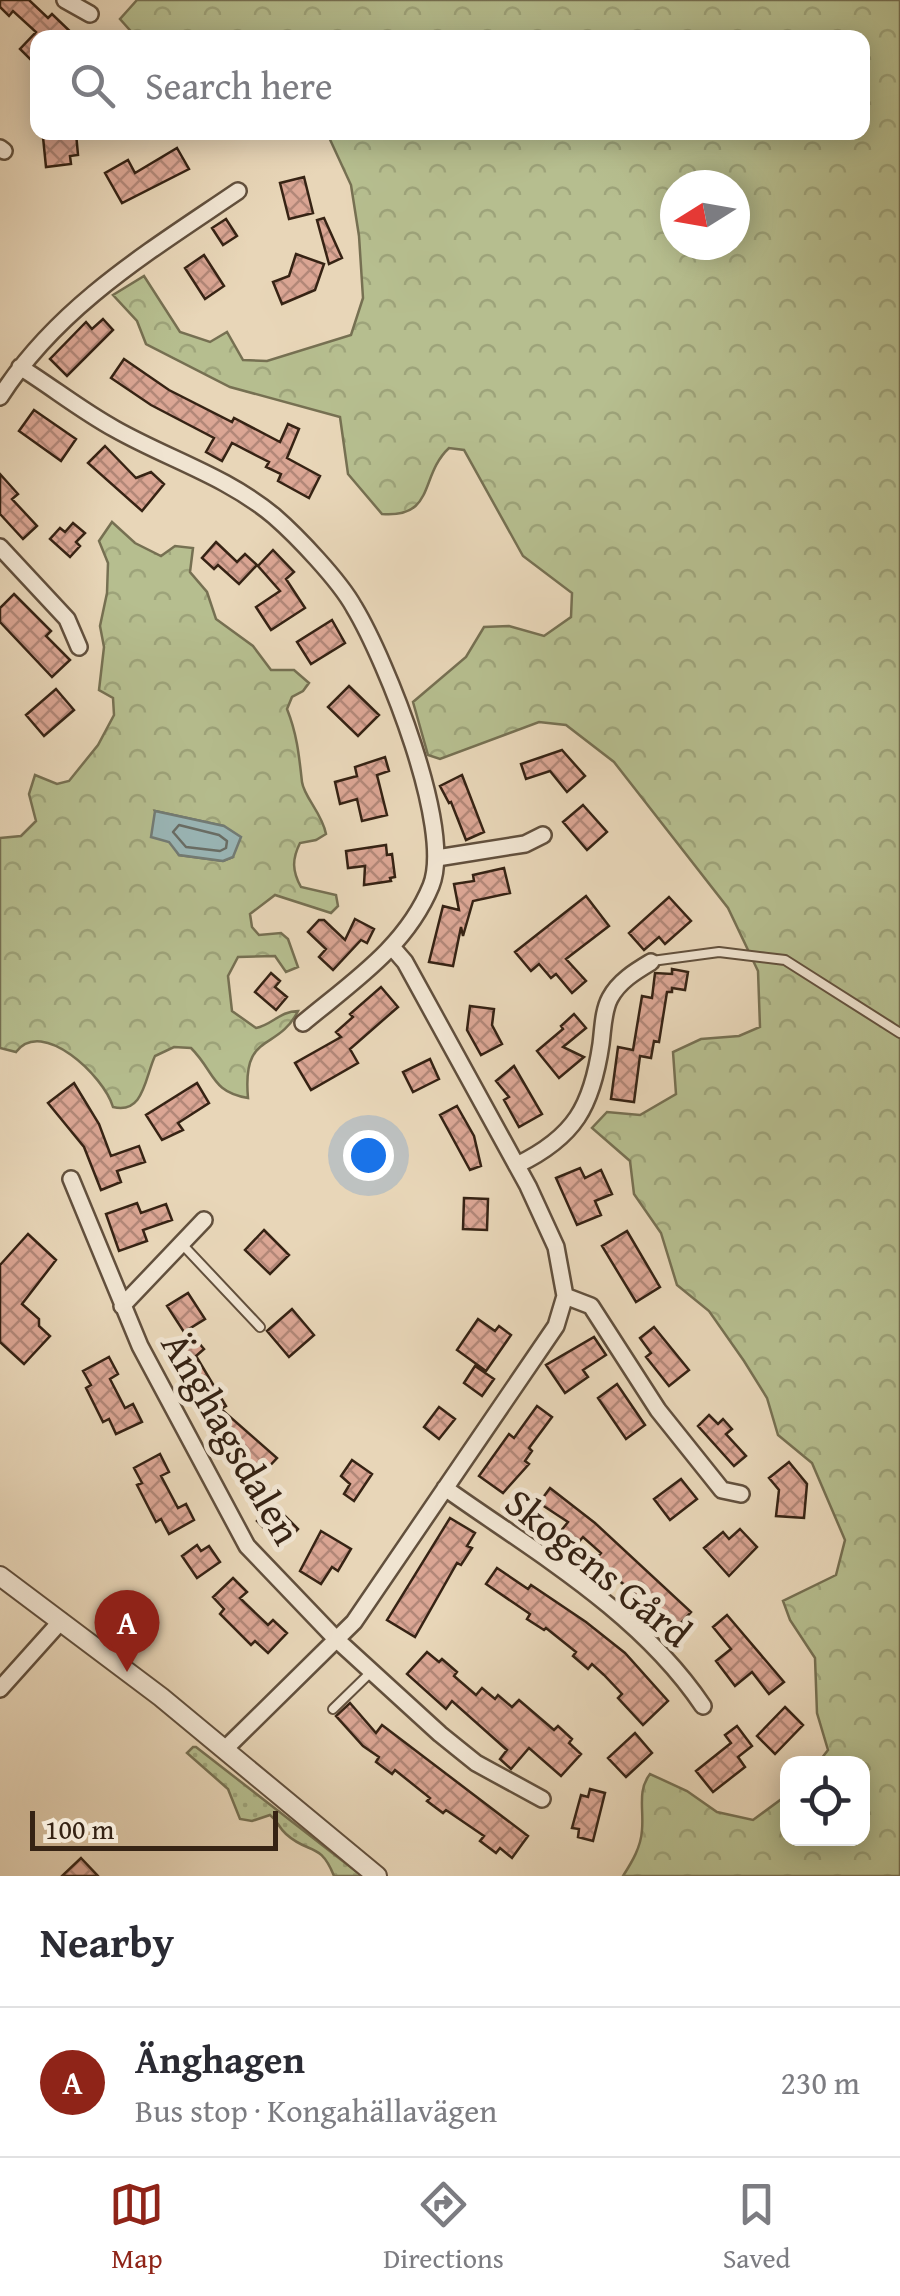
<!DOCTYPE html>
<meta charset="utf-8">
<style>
body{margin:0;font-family:"Gentium Book Plus",serif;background:#f7f7f7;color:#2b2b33}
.controls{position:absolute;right:30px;bottom:30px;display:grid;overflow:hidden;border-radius:20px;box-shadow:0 5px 25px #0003}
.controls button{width:90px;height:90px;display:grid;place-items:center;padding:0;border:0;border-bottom:2px solid #e1e1e2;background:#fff;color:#2b2b33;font:50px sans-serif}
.compass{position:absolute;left:660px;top:170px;width:90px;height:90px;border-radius:50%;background:#fff;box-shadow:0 5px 25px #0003;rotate:259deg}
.scale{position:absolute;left:30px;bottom:25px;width:248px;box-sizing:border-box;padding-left:10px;border:5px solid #362314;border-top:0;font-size:28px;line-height:35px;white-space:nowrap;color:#362314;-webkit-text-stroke:8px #f0e4d1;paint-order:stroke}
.you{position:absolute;left:368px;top:1155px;width:35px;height:35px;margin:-25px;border:8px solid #fff;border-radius:50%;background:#1a73e8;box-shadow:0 0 0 15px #1a73e833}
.badge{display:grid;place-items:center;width:65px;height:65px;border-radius:50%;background:#8f2418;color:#fff;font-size:32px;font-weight:700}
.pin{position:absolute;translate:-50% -82px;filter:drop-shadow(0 2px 5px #0008)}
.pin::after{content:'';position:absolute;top:52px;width:35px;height:30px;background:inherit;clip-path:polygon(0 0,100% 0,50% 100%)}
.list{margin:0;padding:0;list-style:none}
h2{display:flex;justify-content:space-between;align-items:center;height:130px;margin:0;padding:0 40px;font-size:42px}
h2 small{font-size:32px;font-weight:400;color:#7c7c81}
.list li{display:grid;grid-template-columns:65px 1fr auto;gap:30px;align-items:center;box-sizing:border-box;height:150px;padding:0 40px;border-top:2px solid #e1e1e2}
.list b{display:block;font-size:38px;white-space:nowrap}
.list p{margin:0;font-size:32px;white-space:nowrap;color:#7c7c81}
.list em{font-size:32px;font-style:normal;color:#7c7c81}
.icon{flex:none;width:55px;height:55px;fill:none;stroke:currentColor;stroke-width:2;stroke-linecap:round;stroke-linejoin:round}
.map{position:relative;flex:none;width:900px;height:1876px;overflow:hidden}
.search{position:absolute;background:#fff;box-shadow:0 5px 25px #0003;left:30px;right:30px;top:30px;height:110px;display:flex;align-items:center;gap:25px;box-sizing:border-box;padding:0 35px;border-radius:20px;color:#7c7c81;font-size:38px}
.sheet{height:280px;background:#fff}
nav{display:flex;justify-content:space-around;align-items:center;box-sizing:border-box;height:140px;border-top:2px solid #e1e1e2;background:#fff;font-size:28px;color:#7c7c81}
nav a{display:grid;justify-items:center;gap:5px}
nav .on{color:#8f2418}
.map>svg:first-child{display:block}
.grass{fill:url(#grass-dots);stroke:#767052;stroke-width:2.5}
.forest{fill:url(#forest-crowns);stroke:#767052;stroke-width:2.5;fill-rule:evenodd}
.water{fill:#9ab7b8;stroke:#727c76;stroke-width:2.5}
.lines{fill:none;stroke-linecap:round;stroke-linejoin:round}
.shore{stroke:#686d66;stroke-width:2.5}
.building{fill:url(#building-cross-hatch);stroke:#362314;stroke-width:2.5}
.service-casing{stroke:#62503d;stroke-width:12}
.minor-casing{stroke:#62503d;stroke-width:20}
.tertiary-casing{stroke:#62503d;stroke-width:22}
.service{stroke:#f0e4d1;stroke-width:8}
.minor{stroke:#f0e4d1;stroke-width:15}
.tertiary{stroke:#f0e4d1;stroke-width:18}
.labels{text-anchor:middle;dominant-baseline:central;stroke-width:10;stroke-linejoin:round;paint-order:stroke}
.street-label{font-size:40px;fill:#362314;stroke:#f0e4d1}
</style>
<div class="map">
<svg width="900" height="1876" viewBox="0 0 900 1876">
<defs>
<pattern id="grass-dots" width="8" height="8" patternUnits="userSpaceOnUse" patternTransform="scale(2.5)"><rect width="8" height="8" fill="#b6be8f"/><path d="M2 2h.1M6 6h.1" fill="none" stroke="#9da37a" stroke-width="1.8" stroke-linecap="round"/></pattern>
<pattern id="forest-crowns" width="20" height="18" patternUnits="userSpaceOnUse" patternTransform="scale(2.5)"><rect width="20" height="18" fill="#b6be8f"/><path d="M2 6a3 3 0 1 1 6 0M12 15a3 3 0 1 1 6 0" fill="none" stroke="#9da37a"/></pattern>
<pattern id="building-cross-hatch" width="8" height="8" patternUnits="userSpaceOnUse" patternTransform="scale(2.5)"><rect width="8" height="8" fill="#dba694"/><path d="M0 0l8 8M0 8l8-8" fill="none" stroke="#b28778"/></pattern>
</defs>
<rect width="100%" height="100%" fill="#e8d6b8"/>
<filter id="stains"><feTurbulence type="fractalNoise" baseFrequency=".002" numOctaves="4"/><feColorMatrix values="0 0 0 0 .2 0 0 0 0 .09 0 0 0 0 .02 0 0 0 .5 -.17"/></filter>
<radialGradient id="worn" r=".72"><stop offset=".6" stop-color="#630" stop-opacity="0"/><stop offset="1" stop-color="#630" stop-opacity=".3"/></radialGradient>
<path class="grass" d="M193 1747H196L362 1876H334C320 1841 309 1855 286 1834 278 1827 278 1821 270 1815L252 1821 240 1819 228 1789 187 1753Z"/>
<path class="forest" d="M137 0H900V1876H623C632 1862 641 1847 642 1830 644 1809 637 1791 650 1774L687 1791 717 1812 753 1820 787 1795 788 1838H862V1764L818 1763 828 1750 817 1713 815 1658 790 1620 783 1601 836 1575 845 1540 812 1463 778 1435 767 1398 744 1361 709 1311 677 1285 661 1233 634 1194 630 1161 592 1128 607 1112 640 1115 676 1094 673 1052 701 1039 739 1036 760 1027 758 971 728 908 614 762 566 725 539 722 440 759 428 755 413 702 466 657 484 627 509 626 544 636 571 617 572 593 523 556 464 450 449 448C419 476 436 518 382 514L348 474 340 417 230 387 146 344 137 321 113 295 144 276 180 332 210 342 227 332 243 360 267 361 351 335 363 298 359 236 351 185 327 133 862 132V38L136 37 120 19ZM675 185H735V245H675Z
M112 522 135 543 161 556 175 546 193 548 190 572 207 592 216 619 253 646 271 670H294L309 683 303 691 292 697 287 709C297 734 299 755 302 782 304 797 322 813 326 834L316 840 300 843C292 859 292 871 301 887L336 895 338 906 331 913 275 895 250 914 252 927 259 935 281 933 288 939 298 967 286 972 275 956 238 957 228 976 232 1011 256 1028C272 1025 280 1011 298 1011 277 1053 242 1030 248 1098 211 1092 215 1072 191 1048L174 1047 155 1056C145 1077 144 1115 113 1107 104 1076 42 1017 16 1052L0 1048V838L21 836 36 821 29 794 35 775 57 784 69 781 98 745 114 715 113 698 99 690 104 647 100 626 107 593 108 563 99 541ZM155 811 224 826 233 857 223 861 179 855Z"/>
<path class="water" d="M155 811 224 826 241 837 233 857 223 861 179 855 169 842 151 837Z"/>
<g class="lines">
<path class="shore" d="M179 825 219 835 227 841 226 848 220 851 186 847 173 832Z"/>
</g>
<path class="building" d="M0 0H29L48 18 52 14 77 38H38V52L31 60 20 49 36 32 13 11 9 16 0 7Z
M76 133 78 155 70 156 71 164 46 167 43 137Z
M177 148 189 169 122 203 105 173 128 160 135 173Z
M304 177 313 213 289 219 280 183Z
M324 218 342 258 329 264 317 220Z
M226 219 237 236 223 245 212 228Z
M296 254 324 264 315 290 282 304 273 282 289 276Z
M204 255 224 286 205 299 185 268Z
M103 319 113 330 67 376 50 359 86 322 92 329Z
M124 359 169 390 232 422 234 418 280 442 288 424 299 429 287 458 320 476 309 498 278 481 281 474 266 467 269 462 232 443 222 461 206 452 214 438 151 405 111 378Z
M34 410 76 439 61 461 19 431Z
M105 446 136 478 151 472 164 484 142 511 88 463Z
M0 474 18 494 12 499 37 526 23 539 0 514Z
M73 523 85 533 76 542 80 546 70 557 50 539 60 528 65 532Z
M216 542 237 562 245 554 257 565 239 584 218 565 214 569 202 558Z
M273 550 294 572 286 579 305 608 271 630 256 607 280 591 258 566Z
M14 594 51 631 46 636 70 660 52 677 0 622V608Z
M332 620 345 643 311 664 297 642Z
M349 686 379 715 358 736 328 707Z
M56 689 74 710 44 736 26 715Z
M562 750 585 776 567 792 550 771 526 779 521 764Z
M385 757 389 771 377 775 387 815 362 821 357 799 340 804 335 782 357 776 355 767Z
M462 775 484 832 466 840 451 802 449 803 440 786Z
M583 805 607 832 587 850 563 822Z
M386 845 387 855 392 854 395 877 390 878 391 881 364 885 365 866 348 868 346 851Z
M504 868 510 893 473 901 463 936 461 927 453 966 429 962 443 906 459 910 454 884 474 881 473 875Z
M586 896 609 926 566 959 586 981 572 993 556 974 551 978 539 964 531 971 515 952Z
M669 897 691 921 665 944 659 937 644 950 629 933Z
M355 919 374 929 367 943 361 940 333 970 319 957 326 949 308 932 319 920H324L345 940Z
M672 969 688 972 685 990 672 988V992H667L659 1042 654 1041 651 1058 640 1056 634 1102 611 1099 618 1047 633 1050 642 996 652 998 655 973 672 974Z
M271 973 280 981 275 987 287 997 276 1010 255 992Z
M381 987 398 1007 350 1049 358 1063 311 1090 295 1063 341 1037 336 1032 353 1017 350 1014Z
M470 1006 494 1009 492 1025 502 1044 481 1055 467 1030Z
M574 1014 586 1028 563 1047 584 1057 559 1078 537 1051 563 1029 561 1026Z
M430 1059 439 1079 413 1092 403 1072Z
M514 1066 542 1114 519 1127 504 1100 509 1097 496 1081Z
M74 1083 99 1124 111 1156 139 1146 145 1162 117 1171 121 1182 101 1190 84 1147 48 1103Z
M197 1083 209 1103 178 1123 183 1130 162 1140 146 1115Z
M457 1106 474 1136 481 1166 470 1170 440 1115Z
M580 1168 585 1178 601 1170 612 1194 595 1201 601 1215 577 1225 556 1178Z
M464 1198 488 1199 487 1230 463 1229Z
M137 1203 141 1213 166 1204 172 1220 143 1230 147 1241 119 1251 106 1214Z
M264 1230 289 1255 270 1274 245 1250Z
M627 1231 660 1287 636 1302 602 1246Z
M28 1234 56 1260 22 1304 39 1319V1326L50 1336 24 1364 0 1342V1265Z
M188 1293 205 1319 184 1332 167 1306Z
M292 1309 314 1335 289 1357 267 1331Z
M478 1319 495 1331 499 1326 511 1335 486 1371 457 1350Z
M654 1327 689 1370 669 1386 646 1357 651 1353 640 1338Z
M193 1336 204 1349 196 1356 226 1406 221 1409 277 1458 260 1476 212 1434 184 1386 196 1379 173 1355Z
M594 1337 606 1355 583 1370 588 1377 565 1393 546 1365Z
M109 1357 118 1374 110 1379 125 1408 133 1404 142 1422 116 1434 109 1419 103 1422 86 1388 91 1385 83 1371Z
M475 1366 494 1379 482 1396 464 1383Z
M617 1384 645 1425 626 1439 598 1398Z
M537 1406 552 1417 529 1448 532 1451 525 1461 529 1464 503 1493 479 1476 509 1434 514 1438Z
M439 1407 455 1419 439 1439 424 1427Z
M709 1415 718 1424 723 1419 732 1429 726 1434 746 1456 734 1466 698 1426Z
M160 1454 169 1472 161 1476 178 1508 186 1504 194 1520 169 1534 161 1519 156 1522 137 1485 142 1483 134 1468Z
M352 1460 372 1474 354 1501 344 1494 350 1484 341 1476Z
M789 1462 807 1484 804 1518 776 1516 779 1490 769 1478Z
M244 1468 276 1497 265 1509 241 1470Z
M681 1479 697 1499 670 1520 654 1499Z
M550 1488 595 1523 691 1612 679 1625 673 1620 666 1627 639 1602 642 1600 595 1560 601 1553 583 1537 576 1545 560 1532 568 1522 539 1503Z
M273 1504 298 1529 284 1544 270 1527 266 1530 257 1521Z
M450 1518 475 1533 467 1546 472 1548 461 1565 457 1563 415 1637 387 1620Z
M740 1529 757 1547 729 1576 704 1548 723 1532 729 1539Z
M321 1531 351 1549 338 1571 332 1567 321 1584 300 1571Z
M197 1545 201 1551 209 1546 220 1562 197 1578 182 1556Z
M497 1568 528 1589 531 1585 586 1622 625 1653 668 1701 643 1725 618 1698 622 1694 604 1675 592 1664 588 1669 573 1656 576 1652 546 1628 544 1630 527 1619 530 1614 486 1584Z
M233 1578 247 1592 240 1598 245 1603 268 1625 273 1620 287 1633 268 1653 255 1641 251 1645 220 1614 224 1609 213 1597Z
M727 1615 784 1682 769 1694 752 1672 735 1686 716 1661 731 1649 713 1627Z
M427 1652 439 1662 442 1659 457 1672 454 1676 476 1695 482 1688 495 1699 498 1695 512 1707 519 1700 554 1730 558 1726 572 1739 569 1743 581 1754 561 1776 529 1748 511 1769 500 1759 507 1750 452 1701 446 1709 407 1674Z
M350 1703 376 1733 382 1725 528 1836 512 1858 500 1848 496 1853 480 1841 484 1836 446 1810 443 1813 427 1801 430 1798 395 1770 392 1774 376 1762 379 1757 363 1746 336 1716Z
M785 1707 803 1725 775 1754 757 1736Z
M737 1726 752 1746 738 1757 745 1767 713 1792 696 1771 731 1743 725 1735Z
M635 1733 652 1753 626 1777 608 1758Z
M590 1789 605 1793 593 1841 578 1837 579 1829 572 1828 581 1795 588 1797Z
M81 1858 98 1876H62Z"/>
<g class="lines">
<g class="service-casing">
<path id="service" d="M652 961 719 952 785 960 900 1033
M180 1242 260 1327
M333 1709 372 1671"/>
</g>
<g class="minor-casing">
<path id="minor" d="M65 0 90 14
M0 148 4 151
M20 367C52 387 82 411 115 429 168 459 226 476 274 516 297 536 339 580 354 607 386 660 454 829 431 886 406 947 352 982 303 1023
M0 397C58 306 150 251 238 191
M0 547 67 619 79 647
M437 858 525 844 543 835
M392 947 405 962 528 1186 556 1247 565 1296
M517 1165C575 1137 592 1106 601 1044 603 1029 603 1011 610 998 619 981 636 971 651 962
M71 1179 140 1346 247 1546 336 1639 440 1734 476 1763 542 1799
M122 1306 204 1220
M445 1488C535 1552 640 1612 703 1706
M0 1689 61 1621
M225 1749 354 1622 556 1326 565 1296 591 1306 658 1410 722 1490 741 1494"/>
</g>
<g class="tertiary-casing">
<path id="tertiary" d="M0 1576 161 1697 377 1876"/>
</g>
<use href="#service" class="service"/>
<use href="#minor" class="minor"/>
<use href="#tertiary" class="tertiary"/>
</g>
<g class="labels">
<g class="street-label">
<text transform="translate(232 1438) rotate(60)">Änghagsdalen</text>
<text transform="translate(599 1567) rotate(39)">Skogens Gård</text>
</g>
</g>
<rect width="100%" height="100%" filter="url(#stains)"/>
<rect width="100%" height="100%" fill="url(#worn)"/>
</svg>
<div class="controls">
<button><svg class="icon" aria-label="locate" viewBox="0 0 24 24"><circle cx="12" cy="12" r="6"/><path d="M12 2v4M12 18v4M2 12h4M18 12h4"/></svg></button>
</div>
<svg class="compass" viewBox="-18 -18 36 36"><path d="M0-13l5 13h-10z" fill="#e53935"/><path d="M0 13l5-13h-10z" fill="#7c7c81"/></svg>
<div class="scale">100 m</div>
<div class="you"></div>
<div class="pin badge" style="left:127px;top:1672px">A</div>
<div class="search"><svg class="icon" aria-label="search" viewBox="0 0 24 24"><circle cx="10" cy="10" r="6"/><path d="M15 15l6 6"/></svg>Search here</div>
</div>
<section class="sheet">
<h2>Nearby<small></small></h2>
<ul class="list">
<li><span class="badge">A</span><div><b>Änghagen</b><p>Bus stop · Kongahällavägen</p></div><em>230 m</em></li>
</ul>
</section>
<nav>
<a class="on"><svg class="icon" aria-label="map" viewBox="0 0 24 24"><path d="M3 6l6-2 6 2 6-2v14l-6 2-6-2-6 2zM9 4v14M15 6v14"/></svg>Map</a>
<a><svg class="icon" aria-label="directions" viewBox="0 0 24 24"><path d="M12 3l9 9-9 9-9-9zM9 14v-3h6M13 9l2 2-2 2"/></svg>Directions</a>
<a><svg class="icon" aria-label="saved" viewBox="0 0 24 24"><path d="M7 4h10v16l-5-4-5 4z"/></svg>Saved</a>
</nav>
